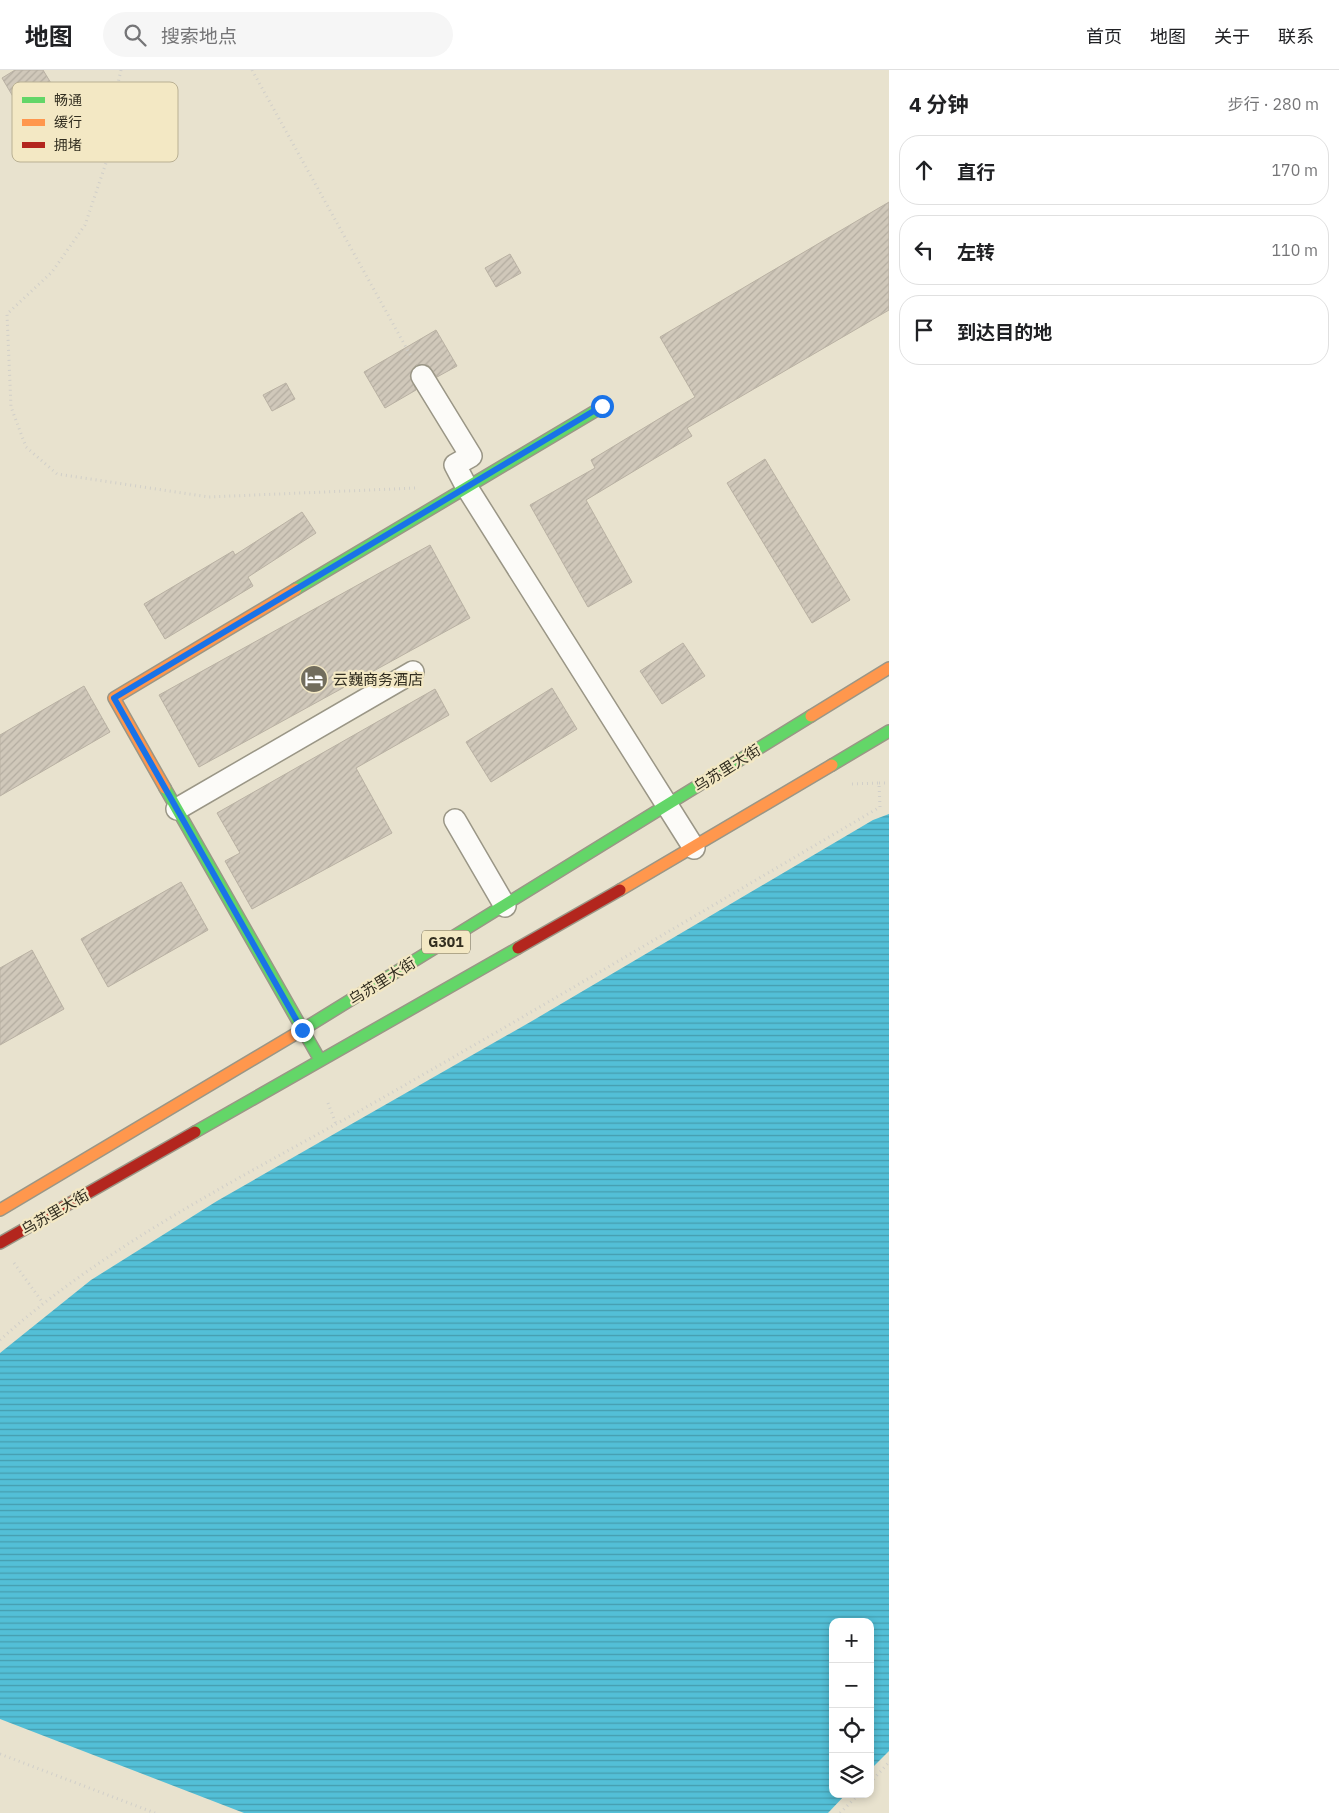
<!DOCTYPE html>
<html lang="zh">
<meta charset="utf-8">
<style>
body{margin:0;font-family:"IBM Plex Sans","Noto Sans SC",sans-serif;background:#f6f6f6;color:#202124}
.controls{position:absolute;right:15px;bottom:15px;display:grid;overflow:hidden;border-radius:10px;box-shadow:0 2px 8px #0003}
.controls button{width:45px;height:45px;display:grid;place-items:center;padding:0;border:0;border-bottom:1px solid #e0e0e0;background:#fff;color:#202124;font:25px sans-serif}
.stop{position:absolute;width:15px;height:15px;margin:-11px;border:4px solid #1a73e8;border-radius:50%;background:#fff}
.stop.end{background:#1a73e8;border-color:#fff;box-shadow:0 1px 5px #0008}
.list{margin:0;padding:0;list-style:none}
h2{display:flex;justify-content:space-between;align-items:center;height:65px;margin:0;padding:0 20px;font-size:21px}
h2 small{font-size:16px;font-weight:400;color:#757577}
.list li{display:grid;grid-template-columns:32px 1fr auto;gap:15px;align-items:center;box-sizing:border-box;height:70px;margin:0 10px 10px;padding:0 10px;border:1px solid #e0e0e0;border-radius:20px}
.list b{display:block;font-size:19px;white-space:nowrap}
.list em{font-size:16px;font-style:normal;color:#757577}
.icon{flex:none;width:28px;height:28px;fill:none;stroke:currentColor;stroke-width:2;stroke-linecap:round;stroke-linejoin:round}
.map{position:relative;flex:none;width:889px;height:1743px;overflow:hidden}
header{display:flex;align-items:center;gap:30px;box-sizing:border-box;height:70px;padding:0 25px;background:#fff;border-bottom:1px solid #e0e0e0}
header strong{font-size:24px}
nav{display:flex;gap:28px;margin-inline-start:auto;font-size:18px}
.search{width:350px;height:45px;background:#f6f6f6;display:flex;align-items:center;gap:12px;box-sizing:border-box;padding:0 18px;border-radius:28px;color:#757577;font-size:19px}
main{display:flex}
aside{flex:1;background:#fff}
.map>svg:first-child{display:block}
.water{fill:url(#water-rules)}
.building{fill:url(#building-hatch);stroke:#b9b1a3}
.lines{fill:none;stroke-linecap:round;stroke-linejoin:round}
.street-casing{stroke:#9a9686;stroke-width:24}
.fast-casing{stroke:#9a9686;stroke-width:14}
.slow-casing{stroke:#9a9686;stroke-width:14}
.jam-casing{stroke:#9a9686;stroke-width:14}
.path{stroke:#d1cfc9;stroke-width:3;stroke-dasharray:1 4;stroke-linecap:butt}
.street{stroke:#fcfbf8;stroke-width:21}
.fast{stroke:#63d668;stroke-width:11}
.slow{stroke:#ff974d;stroke-width:11}
.jam{stroke:#b3261e;stroke-width:11}
.route{stroke:#1a73e8;stroke-width:6}
.labels{text-anchor:middle;dominant-baseline:central;stroke-width:4.5;stroke-linejoin:round;paint-order:stroke}
.shield{fill:#f3e8c4;stroke:#6c6651;stroke-width:1}
.shield-label{font-size:14px;font-weight:bold;fill:#322e20}
.poi-label{font-size:15px;fill:#322e20;stroke:#f3e8c4;text-anchor:start}
.street-label{font-size:15px;fill:#322e20;stroke:#f3e8c4}
.key{fill:#f3e8c4;stroke:#b9b093;stroke-width:1}
.key-label{font-size:14px;fill:#322e20}
</style>
<header>
<strong>地图</strong>
<div class="search"><svg class="icon" aria-label="search" viewBox="0 0 24 24"><circle cx="10" cy="10" r="6"/><path d="M15 15l6 6"/></svg>搜索地点</div>
<nav><a>首页</a><a>地图</a><a>关于</a><a>联系</a></nav>
</header>
<main>
<div class="map">
<svg width="889" height="1743" viewBox="0 0 889 1743">
<defs>
<pattern id="water-rules" width="6" height="5" patternUnits="userSpaceOnUse" patternTransform="scale(1.25)"><rect width="6" height="5" fill="#53bfd7"/><path d="M0 2.5h6" fill="none" stroke="#459cae"/></pattern>
<pattern id="building-hatch" width="6" height="6" patternUnits="userSpaceOnUse" patternTransform="scale(1.25)"><rect width="6" height="6" fill="#d0c8ba"/><path d="M-1 1l2-2M0 6l6-6M5 7l2-2" fill="none" stroke="#b3aca0"/></pattern>
</defs>
<rect width="100%" height="100%" fill="#e8e2ce"/>
<path class="water" d="M889 744V1681L870 1700V1552H833V1724H846L828 1743H244L0 1649V1283L91 1210 217 1131 532 951 873 750Z"/>
<path class="building" d="M15 0H43L68 41 34 62 2 8Z
M889 132V240L687 358 692 366 586 430 632 512 588 537 530 435 595 398 591 390 695 327 660 267Z
M510 184 521 203 496 217 485 198Z
M436 260 457 296 437 307 428 295H416L410 306 416 320 385 338 364 302Z
M286 313 295 329 272 341 263 325Z
M765 389 850 530 812 553 727 413Z
M302 442 316 463 248 507 253 516 165 569 144 534 233 481 235 485Z
M430 475 470 548 199 697 159 625Z
M683 573 705 606 662 634 640 601Z
M84 616 110 662 0 726V665Z
M552 618 577 659 491 712 466 672Z
M435 619 449 645 356 698 392 763 252 839 225 791 240 783 217 743Z
M181 812 208 860 108 917 81 869Z
M32 880 64 939 0 975V898Z"/>
<g class="lines">
<g class="street-casing">
<path id="street" d="M422 306 471 386 455 395 466 416 694 778
M177 739 413 602
M455 750 505 836"/>
</g>
<g class="fast-casing">
<path id="fast" d="M296 519 602 337
M832 695 889 661
M165 718 320 990
M297 963 811 646
M195 1062 518 878"/>
</g>
<g class="slow-casing">
<path id="slow" d="M811 646 889 598
M165 718 114 628 296 519
M620 820 832 695
M0 1140 297 963"/>
</g>
<g class="jam-casing">
<path id="jam" d="M518 878 620 820
M0 1173 195 1062"/>
</g>
<path class="path" d="M121 0 109 53 108 87 85 155 52 202 7 244 11 337 26 377 57 404 209 427 416 418
M252 0 412 288
M879 713H889
M328 1033 336 1054
M14 1193 43 1233
M0 1270C111 1170 255 1101 384 1027 550 932 715 834 880 737L879 713 851 714
M0 1684 155 1743
M870 1713 889 1692
M840 1743 859 1724"/>
<use href="#street" class="street"/>
<use href="#fast" class="fast"/>
<use href="#slow" class="slow"/>
<use href="#jam" class="jam"/>
</g>
<g class="lines">
<path class="route" d="M302 960 114 628 602 336"/>
</g>
<defs>
<g id="hotel-disc" transform="scale(1.4375)"><circle r="9.5" fill="#726d5d" stroke="#f3e8c4"/><path d="M-6-4.5h1.5V1H6V5H4.5V3h-9V5H-6ZM-4 0a1.8 1.8 0 1 1 3.6 0ZM.5 0V-2.5h3Q6-2.5 6 0Z" fill="#fff"/></g>
</defs>
<g fill-rule="evenodd">
<use href="#hotel-disc" x="314" y="609"/>
</g>
<g class="labels">
<rect class="shield" x="422" y="860.5" width="48" height="23" rx="4"/>
<g class="shield-label">
<text x="446" y="872">G301</text>
</g>
<g class="poi-label">
<text x="333" y="609">云巍商务酒店</text>
</g>
<g class="street-label">
<text transform="translate(727 698) rotate(-32)">乌苏里大街</text>
<text transform="translate(382 911) rotate(-32)">乌苏里大街</text>
<text transform="translate(55 1142) rotate(-30)">乌苏里大街</text>
</g>
</g>
<rect x="12" y="12" width="166" height="80" rx="8" class="key"/>
<rect x="22" y="27" width="23" height="6" fill="#63d668"/>
<rect x="22" y="49" width="23" height="7" fill="#ff974d"/>
<rect x="22" y="72" width="23" height="6" fill="#b3261e"/>
<g class="key-label">
<text x="54" y="35">畅通</text>
<text x="54" y="57">缓行</text>
<text x="54" y="80">拥堵</text>
</g>
</svg>
<div class="controls">
<button>+</button>
<button>−</button>
<button><svg class="icon" aria-label="locate" viewBox="0 0 24 24"><circle cx="12" cy="12" r="6"/><path d="M12 2v4M12 18v4M2 12h4M18 12h4"/></svg></button>
<button><svg class="icon" aria-label="layers" viewBox="0 0 24 24"><path d="M12 4l9 5-9 5-9-5zM3 14l9 5 9-5"/></svg></button>
</div>
<div class="stop" style="left:602px;top:336px"></div>
<div class="stop end" style="left:302px;top:960px"></div>
</div>
<aside>
<h2>4 分钟<small>步行 · 280 m</small></h2>
<ul class="list">
<li><svg class="icon" aria-label="ahead" viewBox="0 0 24 24"><path d="M12 20V5M6 11l6-6 6 6"/></svg><div><b>直行</b></div><em>170 m</em></li>
<li><svg class="icon" aria-label="left" viewBox="0 0 24 24"><path d="M17 20v-9H6M10 6l-5 5 5 5"/></svg><div><b>左转</b></div><em>110 m</em></li>
<li><svg class="icon" aria-label="arrive" viewBox="0 0 24 24"><path d="M6 21V4h12l-3 4 3 4H6"/></svg><div><b>到达目的地</b></div></li>
</ul>
</aside>
</main>
